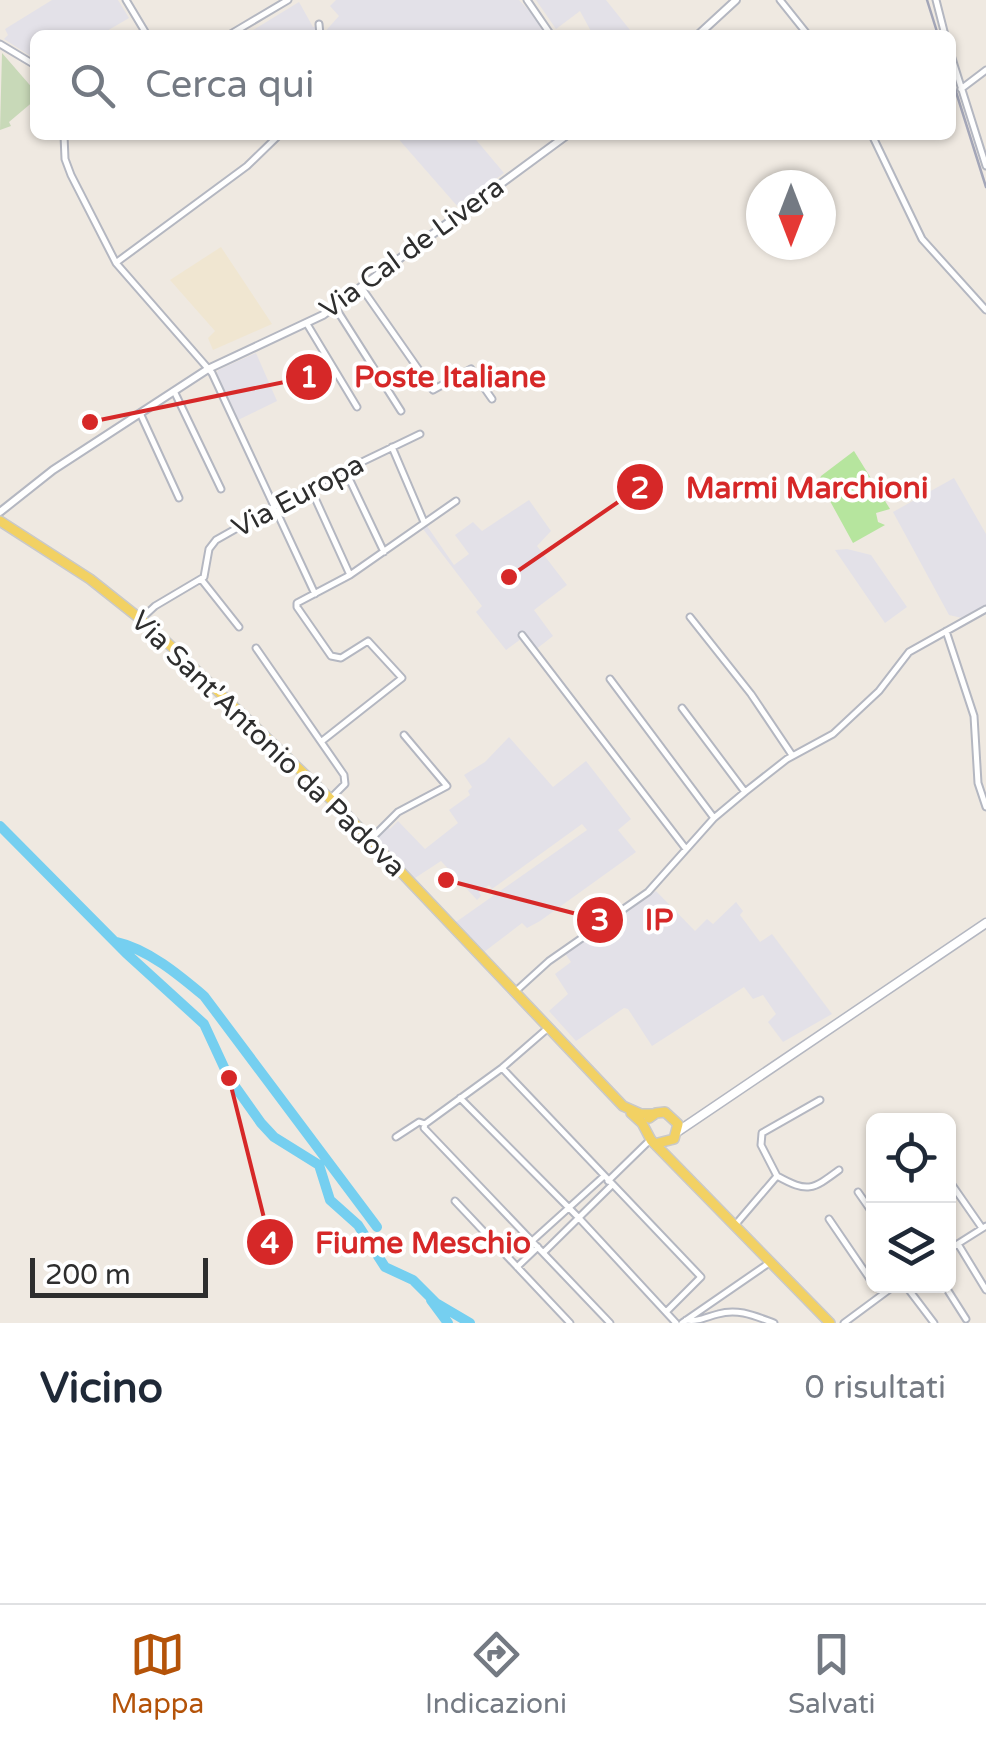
<!DOCTYPE html>
<html lang="it">
<style>
body{margin:0;font-family:"Varela Round",sans-serif;background:#f6f6f7;color:#1f2937}
.controls{position:absolute;right:30px;bottom:30px;display:grid;overflow:hidden;border-radius:15px;box-shadow:0 2px 8px #0004}
.controls button{width:90px;height:90px;display:grid;place-items:center;padding:0;border:0;border-bottom:2px solid #e0e1e3;background:#fff;color:#1f2937;font:50px sans-serif}
.compass{position:absolute;left:746px;top:170px;width:90px;height:90px;border-radius:50%;background:#fff;box-shadow:0 2px 8px #0004;rotate:180deg}
.scale{position:absolute;left:30px;bottom:25px;width:178px;box-sizing:border-box;padding-left:10px;border:5px solid #2e2e2e;border-top:0;font-size:28px;line-height:35px;white-space:nowrap;color:#2e2e2e;-webkit-text-stroke:8px #fff;paint-order:stroke}
.list{margin:0;padding:0;list-style:none}
h2{display:flex;justify-content:space-between;align-items:center;height:130px;margin:0;padding:0 40px;font-size:42px}
h2 small{font-size:32px;font-weight:400;color:#747a83}
.icon{flex:none;width:55px;height:55px;fill:none;stroke:currentColor;stroke-width:2;stroke-linecap:round;stroke-linejoin:round}
.map{position:relative;flex:none;width:986px;height:1323px;overflow:hidden}
.search{position:absolute;background:#fff;box-shadow:0 2px 8px #0004;left:30px;right:30px;top:30px;height:110px;display:flex;align-items:center;gap:25px;box-sizing:border-box;padding:0 35px;border-radius:15px;color:#747a83;font-size:38px}
.sheet{height:280px;background:#fff}
nav{display:flex;justify-content:space-around;align-items:center;box-sizing:border-box;height:140px;border-top:2px solid #e0e1e3;background:#fff;font-size:28px;color:#747a83}
nav a{display:grid;justify-items:center;gap:5px}
nav .on{color:#b45309}
.map>svg:first-child{display:block}
.industrial{fill:#e3e1e8}
.education{fill:#f0e6d1}
.green{fill:#b6e59e}
.cemetery{fill:#c8d9b8}
.lines{fill:none;stroke-linecap:round;stroke-linejoin:round}
.river{stroke:#75cff0;stroke-width:10}
.minor-casing{stroke:#b4b7c1;stroke-width:9}
.tertiary-casing{stroke:#b4b7c1;stroke-width:10}
.secondary-casing{stroke:#b4b7c1;stroke-width:11}
.primary-casing{stroke:#c9c9c9;stroke-width:12}
.minor{stroke:#fff;stroke-width:5}
.tertiary{stroke:#fff;stroke-width:6}
.secondary{stroke:#fff;stroke-width:8}
.primary{stroke:#f2d163;stroke-width:9}
.rail{stroke:#a3a6b8;stroke-width:2.5}
.labels{text-anchor:middle;dominant-baseline:central;stroke-width:8;stroke-linejoin:round;paint-order:stroke}
.street-label{font-size:28px;fill:#2e2e2e;stroke:#fff}
.leader{fill:none;stroke:#d62828;stroke-width:4}
.callout-dot{fill:#d62828;stroke:#fff;stroke-width:4}
.mark-label{font-size:30px;text-anchor:middle;font-weight:bold;fill:#fff}
.callout-label{font-size:30px;text-anchor:middle;font-weight:bold;fill:#d62828;stroke:#fff;stroke-width:8;stroke-linejoin:round;paint-order:stroke}
</style>
<div class="map">
<svg width="986" height="1323" viewBox="0 0 986 1323">
<rect width="100%" height="100%" fill="#efe9e1"/>
<path class="industrial" d="M52 0H118L129 18 100 35H35V59L4 39 8 35 5 29Z
M336 0H519L534 16 543 32 539 35H322L339 16 330 6Z
M536 0H606L634 35H593L580 11 556 29Z
M299 2 313 27 317 26 318 35H245Z
M395 135H472L504 173 458 207Z
M256 353 277 401 236 421 216 375 218 370Z
M954 478 986 534V605L962 618 949 615 893 512Z
M529 500 551 531 537 546 567 585 534 610 553 636 535 650 525 636 506 650 476 612 482 606 423 529 427 526 454 565 469 554 455 535 473 522 482 531Z
M847 549 871 555 907 607 885 623 835 550Z
M509 737 553 787 586 761 631 819 618 830 636 852 540 921 527 928 522 923 484 952 456 922 587 830 582 824 492 889 489 885 479 892 481 896 477 900 441 861 415 878 375 836 386 825 390 829 398 821 425 849 458 823 449 810 470 795 468 791 472 787 464 775 485 762Z
M656 891 695 931 707 919 713 924 736 902 743 911 740 915 760 942 772 934 832 1014 783 1042 768 1022 776 1014 763 995 753 999 744 987 652 1046 628 1009 624 1008 576 1041 549 1011 568 994 555 974 571 962 564 952Z"/>
<path class="education" d="M221 247 272 324 213 350 208 338 215 331 170 280Z"/>
<path class="green" d="M854 451 890 509 876 513 878 522 885 525 853 543 819 481 821 476Z"/>
<path class="cemetery" d="M2 53 35 91V100L9 122 11 126 0 130Z"/>
<g class="lines">
<path class="river" d="M0 826 126 953 204 1024 229 1078 261 1123 274 1137 319 1165 330 1200 358 1225 385 1267 413 1280 436 1303 470 1323
M116 942C148 949 179 975 204 996L377 1227
M431 1300 448 1323"/>
<g class="minor-casing">
<path id="minor" d="M126 0 147 35
M527 0 551 35
M780 0 808 35
M936 0 945 35
M319 24 320 35
M229 35 288 0
M0 44 35 65
M951 55 986 166
M961 89 986 70
M64 135 65 159 71 175 116 263 212 373 315 594
M872 135 922 239 986 310
M117 262 247 166 279 135
M361 287 433 390 471 369 492 399
M335 307 401 411
M307 324 357 407
M174 391 221 489
M140 413 179 498
M392 447 424 522
M345 470 384 552
M310 487 350 575
M201 579 239 627
M690 617 751 694 792 755
M141 619 155 606 204 577 209 549 216 540 310 487 420 434
M946 631 974 716 978 783 986 807
M522 635 686 849
M256 648 344 775 345 784 330 799
M610 679 714 818
M682 708 745 792
M322 741 402 678 368 641 341 658 331 656 297 607V603L350 575 456 501
M370 840 398 812 447 786 404 735
M516 991 549 961 648 892 714 818 745 792 787 759 833 734 879 691 909 652 986 609
M548 1028 502 1068 425 1124 424 1128 610 1323
M503 1069 701 1277 666 1312
M460 1098 578 1217 676 1323
M396 1137 419 1122 425 1124
M777 1176 761 1145 762 1133 820 1100
M948 1179 982 1228
M608 1181 649 1141
M858 1192 874 1215
M455 1201 570 1323
M829 1219 874 1285
M736 1224 777 1176C808 1193 812 1190 839 1170
M532 1241 604 1176
M958 1244 986 1290
M948 1250 986 1226
M544 1252 612 1185
M517 1267 538 1247
M906 1286 934 1323
M945 1286 966 1319
M686 1320C698 1322 706 1317 718 1314 738 1308 755 1316 774 1323
M682 1323 769 1263
M844 1323 894 1286"/>
</g>
<g class="tertiary-casing">
<path id="tertiary" d="M698 35 736 0
M0 512 53 470 208 369 323 315 567 135"/>
</g>
<g class="secondary-casing">
<path id="secondary" d="M677 1132 986 923"/>
</g>
<g class="primary-casing">
<path id="primary" d="M0 521 90 579 153 629 345 813 623 1106 641 1114H654
M631 1113 642 1123 651 1140 830 1323
M649 1118 656 1113 665 1112 678 1124 674 1139 658 1143"/>
</g>
<use href="#minor" class="minor"/>
<use href="#tertiary" class="tertiary"/>
<use href="#secondary" class="secondary"/>
<use href="#primary" class="primary"/>
<path class="rail" d="M927 0 938 35
M951 76 986 187"/>
</g>
<g class="labels">
<g class="street-label">
<text transform="translate(412 248) rotate(-36)">Via Cal de Livera</text>
<text transform="translate(298 496) rotate(-28)">Via Europa</text>
<text transform="translate(268 744) rotate(44)">Via Sant'Antonio da Padova</text>
</g>
</g>
<path class="leader" d="M90 422L309 377M509 577L640 487M446 880L600 920M229 1078L270 1242"/>
<g class="callout-dot">
<circle cx="90" cy="422" r="10"/>
<circle cx="509" cy="577" r="10"/>
<circle cx="446" cy="880" r="10"/>
<circle cx="229" cy="1078" r="10"/>
<circle cx="309" cy="377" r="25"/>
<circle cx="640" cy="487" r="25"/>
<circle cx="600" cy="920" r="25"/>
<circle cx="270" cy="1242" r="25"/>
</g>
<g class="mark-label">
<text x="309" y="387">1</text>
<text x="640" y="498">2</text>
<text x="600" y="930">3</text>
<text x="270" y="1253">4</text>
</g>
<g class="callout-label">
<text x="450" y="387">Poste Italiane</text>
<text x="807" y="498">Marmi Marchioni</text>
<text x="659" y="930">IP</text>
<text x="423" y="1253">Fiume Meschio</text>
</g>
</svg>
<div class="controls">
<button><svg class="icon" aria-label="locate" viewBox="0 0 24 24"><circle cx="12" cy="12" r="6"/><path d="M12 2v4M12 18v4M2 12h4M18 12h4"/></svg></button>
<button><svg class="icon" aria-label="layers" viewBox="0 0 24 24"><path d="M12 4l9 5-9 5-9-5zM3 14l9 5 9-5"/></svg></button>
</div>
<svg class="compass" viewBox="-18 -18 36 36"><path d="M0-13l5 13h-10z" fill="#e53935"/><path d="M0 13l5-13h-10z" fill="#747a83"/></svg>
<div class="scale">200 m</div>
<div class="search"><svg class="icon" aria-label="search" viewBox="0 0 24 24"><circle cx="10" cy="10" r="6"/><path d="M15 15l6 6"/></svg>Cerca qui</div>
</div>
<section class="sheet">
<h2>Vicino<small>0 risultati</small></h2>
<ul class="list">
</ul>
</section>
<nav>
<a class="on"><svg class="icon" aria-label="map" viewBox="0 0 24 24"><path d="M3 6l6-2 6 2 6-2v14l-6 2-6-2-6 2zM9 4v14M15 6v14"/></svg>Mappa</a>
<a><svg class="icon" aria-label="directions" viewBox="0 0 24 24"><path d="M12 3l9 9-9 9-9-9zM9 14v-3h6M13 9l2 2-2 2"/></svg>Indicazioni</a>
<a><svg class="icon" aria-label="saved" viewBox="0 0 24 24"><path d="M7 4h10v16l-5-4-5 4z"/></svg>Salvati</a>
</nav>
